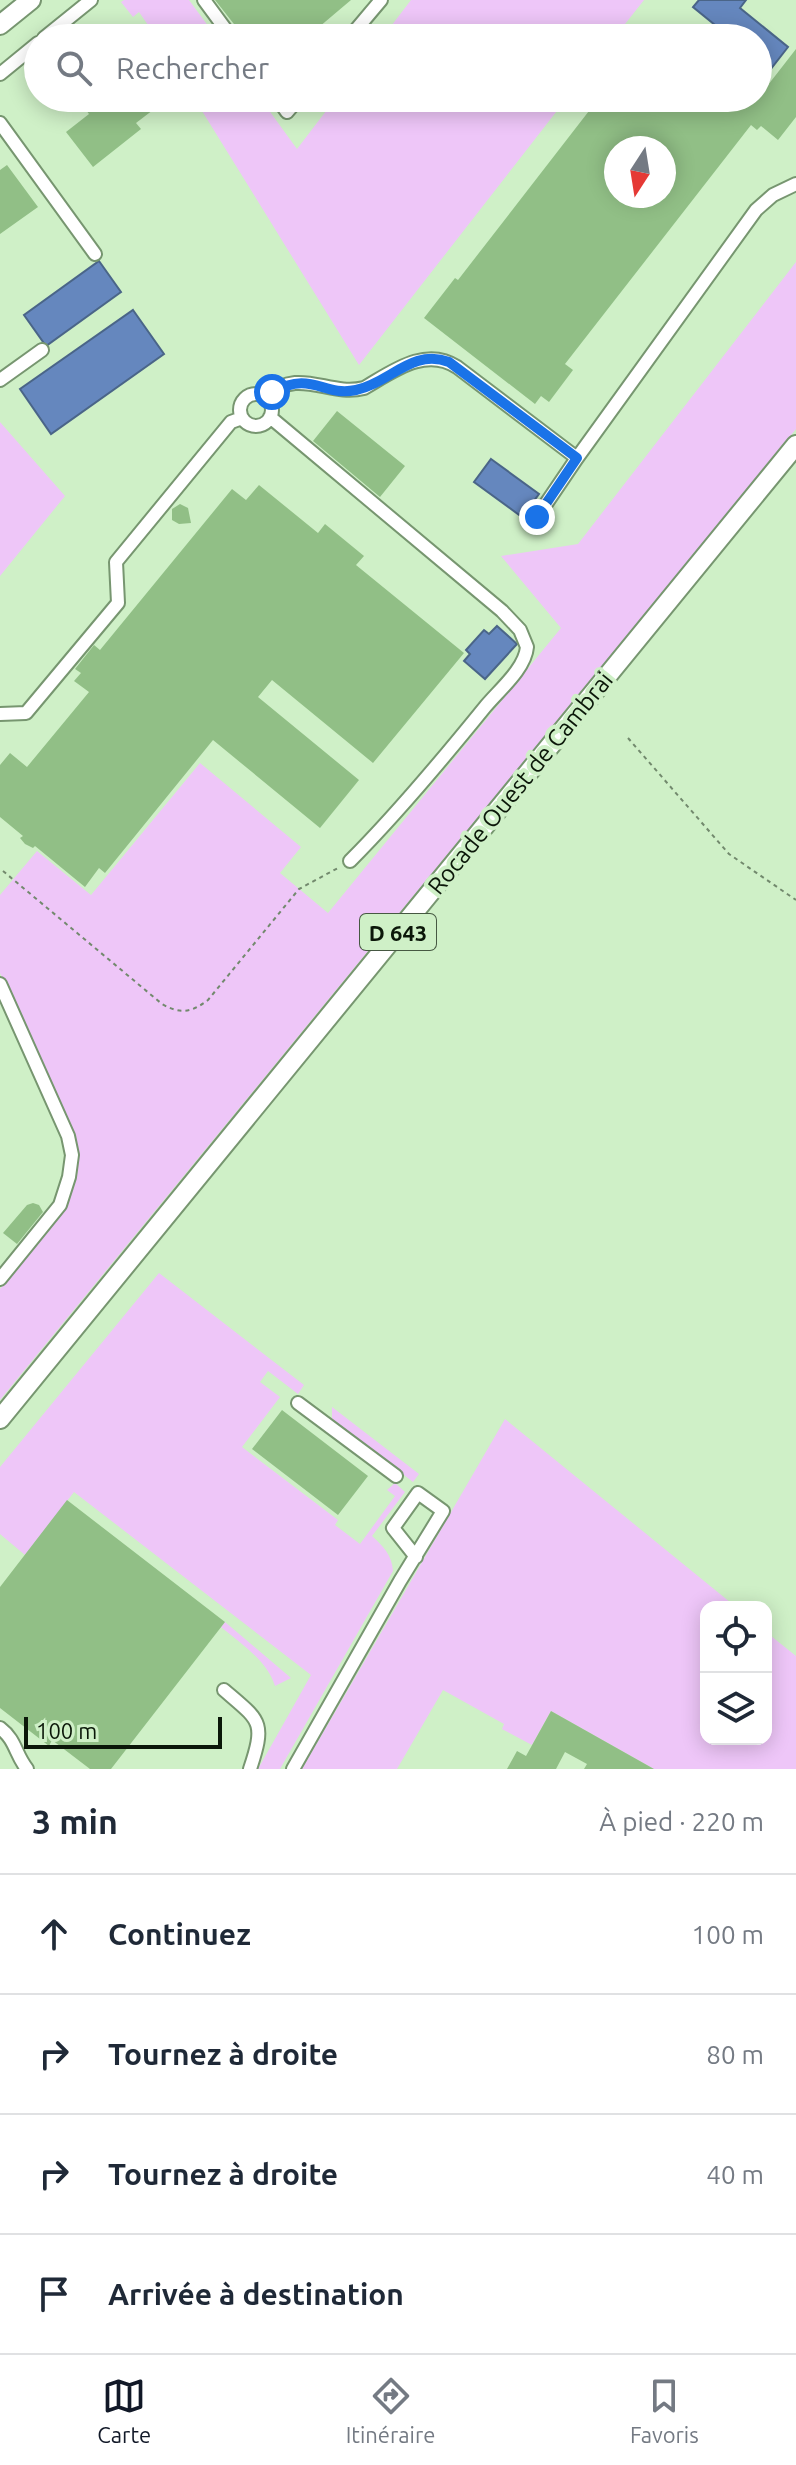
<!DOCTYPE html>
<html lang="fr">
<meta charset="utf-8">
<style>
body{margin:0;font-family:Ubuntu,sans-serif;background:#f2f2f3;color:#1f2937}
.controls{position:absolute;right:24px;bottom:24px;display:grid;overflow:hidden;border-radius:16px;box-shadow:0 4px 20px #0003}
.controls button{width:72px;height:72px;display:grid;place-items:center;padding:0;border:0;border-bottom:2px solid #e0e1e3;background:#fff;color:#1f2937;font:40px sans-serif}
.compass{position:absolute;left:604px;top:136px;width:72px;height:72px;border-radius:50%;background:#fff;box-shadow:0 4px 20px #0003;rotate:192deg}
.scale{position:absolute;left:24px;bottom:20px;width:198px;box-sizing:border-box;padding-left:8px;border:4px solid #0b1709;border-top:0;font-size:22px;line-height:28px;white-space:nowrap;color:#0b1709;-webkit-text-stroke:6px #cff0c7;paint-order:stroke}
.stop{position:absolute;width:24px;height:24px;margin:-18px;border:6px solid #1a73e8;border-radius:50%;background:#fff}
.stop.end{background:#1a73e8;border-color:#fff;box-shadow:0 2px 8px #0008}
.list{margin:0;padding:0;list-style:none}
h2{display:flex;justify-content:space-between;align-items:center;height:104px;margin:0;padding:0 32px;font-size:34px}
h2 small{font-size:26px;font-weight:400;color:#747a83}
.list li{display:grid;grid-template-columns:52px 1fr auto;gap:24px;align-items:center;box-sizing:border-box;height:120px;padding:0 32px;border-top:2px solid #e0e1e3}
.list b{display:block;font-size:30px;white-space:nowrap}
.list em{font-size:26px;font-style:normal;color:#747a83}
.icon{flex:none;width:44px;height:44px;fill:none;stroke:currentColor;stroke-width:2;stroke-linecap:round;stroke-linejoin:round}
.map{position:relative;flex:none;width:796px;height:1769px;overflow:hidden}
.search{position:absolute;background:#fff;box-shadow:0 4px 20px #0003;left:24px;right:24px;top:24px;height:88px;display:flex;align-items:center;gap:20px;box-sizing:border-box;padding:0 28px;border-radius:44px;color:#747a83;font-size:30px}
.sheet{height:584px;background:#fff}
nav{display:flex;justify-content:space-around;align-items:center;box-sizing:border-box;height:112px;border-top:2px solid #e0e1e3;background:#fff;font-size:22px;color:#747a83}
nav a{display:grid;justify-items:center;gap:4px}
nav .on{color:#111827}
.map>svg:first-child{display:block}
.green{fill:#eec6f8}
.water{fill:#6587be;stroke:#4a6588;stroke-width:2}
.building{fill:#91bf86;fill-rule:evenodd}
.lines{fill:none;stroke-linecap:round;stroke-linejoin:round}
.minor-casing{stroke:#779670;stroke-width:16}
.highway-casing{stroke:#779670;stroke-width:22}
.path{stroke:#72896d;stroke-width:2;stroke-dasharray:4 4;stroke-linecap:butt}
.minor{stroke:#fff;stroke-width:12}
.highway{stroke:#fff;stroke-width:18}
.route{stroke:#1a73e8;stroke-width:10}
.labels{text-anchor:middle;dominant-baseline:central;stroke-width:8;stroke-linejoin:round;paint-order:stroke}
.shield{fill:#cff0c7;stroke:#465842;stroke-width:2}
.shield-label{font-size:22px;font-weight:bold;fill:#0b1709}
.street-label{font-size:24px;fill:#0b1709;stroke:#cff0c7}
</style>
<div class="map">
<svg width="796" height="1769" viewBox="0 0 796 1769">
<rect width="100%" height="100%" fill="#cff0c7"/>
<path class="green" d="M124 0H189L217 38H157L139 12 133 17 121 2Z
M411 0H644L614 38H382Z
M194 98H260L297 149 336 98H567L359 365Z
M796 262V429L0 1400V1289L58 1219 67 1205 74 1187 78 1170 77 1152 72 1135 0 973V895L37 851 91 895 200 763 301 847 280 873 328 913 561 628 501 556 578 544Z
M0 422 65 496 0 576Z
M159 1273 304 1385 298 1394 268 1371 260 1382 280 1397 242 1447 338 1520 335 1525 360 1544 395 1496 387 1490 395 1483 405 1492 372 1536C383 1546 392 1555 393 1571L280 1769H258L311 1675 74 1492 25 1555 0 1534V1467Z
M332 1407 419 1474 413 1482 332 1419Z
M505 1419 736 1607H706V1739H766V1632L796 1656V1769H654L551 1711 532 1745 502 1729 504 1724 443 1690 397 1769H302Z
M225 1622 291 1678 275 1686C267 1660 241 1644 221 1627Z"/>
<path class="water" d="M699 0H746L740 8 788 47 770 70 758 60V38H731L693 7Z
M99 261 121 292 46 346 24 315Z
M133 310 164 354 51 434 20 389Z
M491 459 539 494 522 517 474 482Z
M497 626 517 644 485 679 464 661 470 654 466 650 484 630 489 634Z"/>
<path class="building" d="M215 0H351L306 38H245Z
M796 49V117L778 140 761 126 757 130 751 125 565 364 573 370 549 402 541 396 535 404 424 318 455 278 458 280 599 98H758ZM616 148H664V196H616Z
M94 98H143L153 110 136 123 141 129 93 167 66 132 89 114 83 106Z
M7 165 38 207 0 234V170Z
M337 411 405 466 380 497 313 441Z
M259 485 318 533 325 524 364 556 356 565 464 653 373 763 272 680 258 697 359 780 320 828 213 740 105 873 99 868 85 887 35 846 33 848 25 844 20 838 23 836 0 817V765L10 753 27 767 89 692 74 681 81 673 75 669 94 645 100 650 232 489 246 500Z
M180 504 188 508 191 523 179 524 172 520V509Z
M33 1203 39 1205 43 1212 17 1244 3 1233 27 1205Z
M282 1410 368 1476 338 1515 252 1449Z
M67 1500 225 1622 111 1769H90L52 1740 49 1746 0 1708V1587Z
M551 1711 654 1769H584L587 1764 565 1752 556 1769H507L517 1751 526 1756Z"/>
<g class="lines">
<g class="minor-casing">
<path id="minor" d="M204 0 232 38
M44 38 91 0
M349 38 381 0
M0 74 38 43
M277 98 287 112 299 98
M0 123 95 254
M0 380 42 350
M240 410a16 16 0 1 1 32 0a16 16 0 1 1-32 0Z
M266 397C299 366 328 397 364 388 392 372 425 346 457 367L577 458 756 210 773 195 796 184
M270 417 502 611 520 630 527 647C525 669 499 690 485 707 442 760 398 813 350 861
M537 517 577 458
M0 714 26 713 118 603 116 562 231 422 242 418
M0 984 68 1136 72 1155 69 1177 60 1205 0 1279
M298 1403 396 1476
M224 1690C260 1721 266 1721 250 1769
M0 1728C16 1740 15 1754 27 1769
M293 1769 400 1581 443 1511 418 1493 393 1528 416 1557"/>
</g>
<g class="highway-casing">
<path id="highway" d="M0 25 31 0
M0 1419 796 445"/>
</g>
<path class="path" d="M628 738 729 854 796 900
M3 871 162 1004C181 1015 192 1012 208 1000L299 889 338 868"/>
<use href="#minor" class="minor"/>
<use href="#highway" class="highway"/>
</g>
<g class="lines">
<path class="route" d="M272 392C313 370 322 397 356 390 390 383 412 348 449 362L577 458 537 517"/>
</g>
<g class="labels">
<rect class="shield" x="360" y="914" width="76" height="36" rx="6"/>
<g class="shield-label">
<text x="398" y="932">D 643</text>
</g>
<g class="street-label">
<text transform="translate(520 783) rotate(-51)">Rocade Ouest de Cambrai</text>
</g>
</g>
</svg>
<div class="controls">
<button><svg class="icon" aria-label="locate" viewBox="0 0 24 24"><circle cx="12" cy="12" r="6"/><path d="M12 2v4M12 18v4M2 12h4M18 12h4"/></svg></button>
<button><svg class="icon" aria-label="layers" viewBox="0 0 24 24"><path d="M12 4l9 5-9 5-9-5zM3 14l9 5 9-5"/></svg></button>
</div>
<svg class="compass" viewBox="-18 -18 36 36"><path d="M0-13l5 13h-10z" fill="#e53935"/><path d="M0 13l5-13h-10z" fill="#747a83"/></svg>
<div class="scale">100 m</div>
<div class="stop" style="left:272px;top:392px"></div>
<div class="stop end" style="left:537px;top:517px"></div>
<div class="search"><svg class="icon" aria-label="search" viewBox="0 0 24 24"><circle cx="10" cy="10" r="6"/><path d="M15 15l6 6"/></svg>Rechercher</div>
</div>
<section class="sheet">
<h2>3 min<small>À pied · 220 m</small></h2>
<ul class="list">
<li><svg class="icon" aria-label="ahead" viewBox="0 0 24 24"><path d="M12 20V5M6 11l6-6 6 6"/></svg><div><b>Continuez</b></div><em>100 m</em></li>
<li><svg class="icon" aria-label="right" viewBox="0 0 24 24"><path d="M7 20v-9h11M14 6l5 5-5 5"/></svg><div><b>Tournez à droite</b></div><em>80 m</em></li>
<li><svg class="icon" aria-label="right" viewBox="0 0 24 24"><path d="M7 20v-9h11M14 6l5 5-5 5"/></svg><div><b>Tournez à droite</b></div><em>40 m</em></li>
<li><svg class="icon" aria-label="arrive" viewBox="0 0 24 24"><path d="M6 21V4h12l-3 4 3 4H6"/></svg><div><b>Arrivée à destination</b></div></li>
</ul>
</section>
<nav>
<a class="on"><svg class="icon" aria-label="map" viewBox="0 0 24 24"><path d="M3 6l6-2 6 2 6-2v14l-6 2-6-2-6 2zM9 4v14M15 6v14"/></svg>Carte</a>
<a><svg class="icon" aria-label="directions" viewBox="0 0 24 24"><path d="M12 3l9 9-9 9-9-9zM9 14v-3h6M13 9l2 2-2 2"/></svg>Itinéraire</a>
<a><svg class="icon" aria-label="saved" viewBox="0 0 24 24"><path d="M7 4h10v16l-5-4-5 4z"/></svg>Favoris</a>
</nav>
